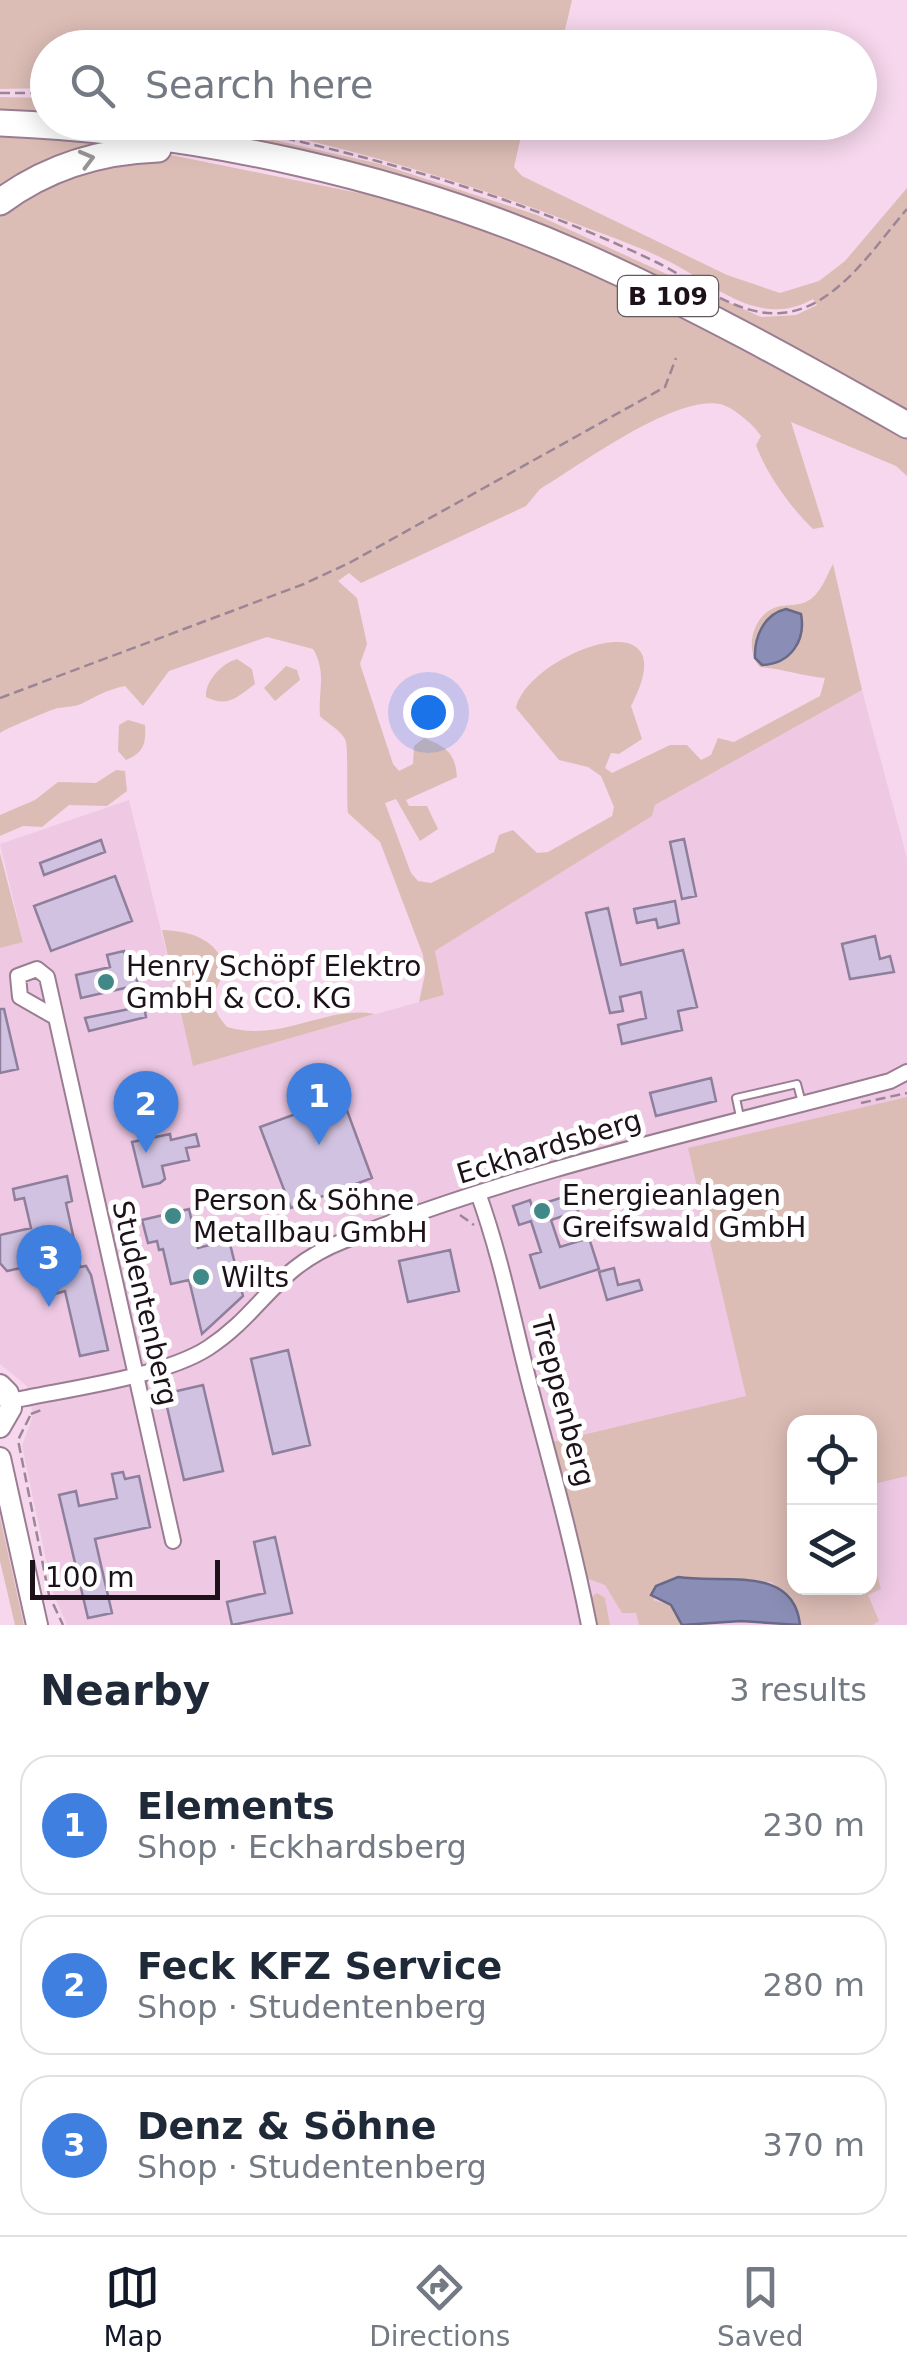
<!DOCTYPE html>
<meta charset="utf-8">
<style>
body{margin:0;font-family:"DejaVu Sans",sans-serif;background:#f6f6f7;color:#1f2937}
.controls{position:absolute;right:30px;bottom:30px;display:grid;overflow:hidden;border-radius:20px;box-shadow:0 5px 25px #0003}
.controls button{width:90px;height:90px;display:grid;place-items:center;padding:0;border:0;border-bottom:2px solid #e0e1e3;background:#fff;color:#1f2937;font:50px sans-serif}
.scale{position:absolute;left:30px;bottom:25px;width:190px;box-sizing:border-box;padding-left:10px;border:5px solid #1d121a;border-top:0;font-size:28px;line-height:35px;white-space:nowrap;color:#1d121a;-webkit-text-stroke:8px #fff;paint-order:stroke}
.you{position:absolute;left:428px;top:712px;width:35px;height:35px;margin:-25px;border:8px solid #fff;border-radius:50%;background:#1a73e8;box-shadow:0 0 0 15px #1a73e833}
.badge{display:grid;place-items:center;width:65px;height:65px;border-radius:50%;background:#111827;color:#fff;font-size:32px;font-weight:700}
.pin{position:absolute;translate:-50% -82px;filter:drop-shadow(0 2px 5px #0008)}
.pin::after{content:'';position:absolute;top:52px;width:35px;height:30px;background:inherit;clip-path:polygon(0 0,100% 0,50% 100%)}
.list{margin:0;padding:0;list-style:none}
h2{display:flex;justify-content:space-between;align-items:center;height:130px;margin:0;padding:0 40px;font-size:42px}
h2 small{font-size:32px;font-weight:400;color:#747a83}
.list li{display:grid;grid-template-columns:65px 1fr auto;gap:30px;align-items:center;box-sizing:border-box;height:140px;margin:0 20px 20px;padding:0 20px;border:2px solid #e0e1e3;border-radius:30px}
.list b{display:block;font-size:38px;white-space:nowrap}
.list p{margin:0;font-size:32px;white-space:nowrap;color:#747a83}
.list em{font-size:32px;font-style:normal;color:#747a83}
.icon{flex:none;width:55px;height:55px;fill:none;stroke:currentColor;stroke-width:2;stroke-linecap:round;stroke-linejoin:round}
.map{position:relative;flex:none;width:907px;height:1625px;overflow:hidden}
.search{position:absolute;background:#fff;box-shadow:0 5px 25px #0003;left:30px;right:30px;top:30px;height:110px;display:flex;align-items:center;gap:25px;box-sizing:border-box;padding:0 35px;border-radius:55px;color:#747a83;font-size:38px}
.sheet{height:610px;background:#fff}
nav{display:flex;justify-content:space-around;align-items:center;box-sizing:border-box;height:140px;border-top:2px solid #e0e1e3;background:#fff;font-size:28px;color:#747a83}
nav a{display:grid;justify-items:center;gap:5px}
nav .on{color:#111827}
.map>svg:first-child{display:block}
.built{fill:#efc9e4;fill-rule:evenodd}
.green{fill:#dcbdb6}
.water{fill:#8a8eb6;stroke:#696987;stroke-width:2.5}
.building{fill:#d2c2e1;stroke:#8e7f9c;stroke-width:2.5}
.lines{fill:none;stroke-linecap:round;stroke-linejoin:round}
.lane-casing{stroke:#9a7d91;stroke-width:10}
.street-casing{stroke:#9a7d91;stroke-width:18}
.secondary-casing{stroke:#9a7d91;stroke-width:24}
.highway-casing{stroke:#9a7d91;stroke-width:29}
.path{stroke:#9c8696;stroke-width:2.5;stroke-dasharray:10 5;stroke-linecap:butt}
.lane{stroke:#fff;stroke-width:6}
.street{stroke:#fff;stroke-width:14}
.secondary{stroke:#fff;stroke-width:20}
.highway{stroke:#fff;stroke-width:25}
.oneway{stroke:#999498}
.poi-dot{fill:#418988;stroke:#fff;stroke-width:4}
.labels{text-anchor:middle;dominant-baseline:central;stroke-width:10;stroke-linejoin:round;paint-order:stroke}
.shield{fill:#fff;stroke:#61595f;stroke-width:2.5}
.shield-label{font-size:25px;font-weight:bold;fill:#1d121a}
.poi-label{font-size:28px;fill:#1d121a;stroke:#fff;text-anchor:start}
.street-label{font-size:28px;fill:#1d121a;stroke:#fff}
</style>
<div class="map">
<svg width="907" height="1625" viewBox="0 0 907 1625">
<rect width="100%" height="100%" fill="#f6d7ed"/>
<path class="built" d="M862 690 907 858V1625H67L53 1593 22 1446 33 1415 27 1386 0 1364V948L23 941 0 844 129 800 194 1065 444 995 435 951 651 816 655 805ZM794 1422H870V1588H794Z"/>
<path class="green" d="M0 0H572L561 47 48 48 47 88 0 89Z
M0 97 47 98V118L0 116Z
M91 123H198L380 164 537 215 761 317 796 315 817 305 813 299C767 325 728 296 688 272 652 250 608 236 568 221 457 179 348 148 232 123H524L514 167 522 176 727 275 780 293 819 281 845 261 907 188V418L542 232Z
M0 130 117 140 0 194Z
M161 153 413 204 588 268 907 433V476L896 466 791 422 824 527 813 529C791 508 766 473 756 445L761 436C753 424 733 407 720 404 674 395 580 465 540 489L526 506 361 583 349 573 338 581 357 598 367 644 360 664 393 764 399 771 413 764 414 746 424 738C446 747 455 752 457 777L406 800 409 806H427L438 829 420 841 396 799 385 803 411 873 418 881 431 883 494 852 499 835 513 830 537 853 548 852 612 816 614 807 601 776 588 767 559 760 516 708C528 653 691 593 631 706L642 739 619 754 611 753 605 768 612 773 670 745H687L701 760 711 755 718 738 734 742 820 696 825 678C803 676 784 669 760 667 745 651 751 618 774 608 787 603 800 608 812 598 822 590 827 575 833 564L862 690 655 805 652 816 435 951 444 995 419 1002 425 974 423 955 380 842 348 813C346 798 349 746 345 739 340 730 327 723 320 716 318 690 327 673 313 649L267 637 169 671 143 706 125 686C106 690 97 696 81 704 74 707 65 707 58 708 50 710 7 728 0 733V209L51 175Z
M237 659 252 669 255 684C237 697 228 708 206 697 205 681 222 663 237 659Z
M286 666 297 670 300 680 275 701 264 688Z
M128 720 145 725C146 744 144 752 126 760L118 751 119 725Z
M116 770 125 771 127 791 107 806 69 805 42 827 23 826 0 836V815L35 800 58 782 96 783Z
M0 853 23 942 0 948Z
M162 930C191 931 217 939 226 969 213 994 207 1004 227 1027 281 1043 326 1005 375 1014L193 1066Z
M907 1097V1476L870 1485V1422H794V1588H870V1548L881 1589 868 1595 879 1621 873 1625H800L772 1582 678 1577 653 1600 671 1605 682 1625H639L636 1613H622L605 1585 586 1578 553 1442 746 1396 688 1148Z
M0 1517 24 1625H15L0 1561Z
M597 1593 605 1598 610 1625H596L590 1598Z"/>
<path class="water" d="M786 609 801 614C806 640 791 664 762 665L755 658C754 637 764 614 786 609Z
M678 1577C722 1584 794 1564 800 1625L741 1621 682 1625 671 1605 651 1595 656 1586Z"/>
<path class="building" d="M684 839 696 896 682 899 670 842Z
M101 840 105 852 44 875 40 863Z
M115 876 132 921 51 951 34 906Z
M675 901 679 923 658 928 656 919 637 923 634 909Z
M608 908 621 965 683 950 697 1007 678 1011 682 1030 622 1044 618 1025 646 1018 641 992 620 997 623 1011 610 1013 586 913Z
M875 936 880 959 890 956 894 972 850 979 842 944Z
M124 951 127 963 132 962 138 985 81 998 76 975 110 967 107 955Z
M144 1006 146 1017 89 1031 85 1018Z
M0 1009H4L18 1069 0 1073Z
M711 1078 716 1101 656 1116 650 1093Z
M342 1097 372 1178 291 1208 260 1127Z
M170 1134 171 1140 196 1134 199 1146 186 1148 189 1160 162 1166 165 1179 160 1183 143 1187 132 1142Z
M67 1176 72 1201 66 1203 80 1267 86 1266 91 1275 108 1350 80 1356 65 1291 55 1294 48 1262 7 1271 0 1263V1235L31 1228 24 1198 15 1200 13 1189Z
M573 1194 578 1211 551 1220 560 1247 589 1238 599 1269 540 1288 530 1255 541 1252 531 1221 519 1225 513 1206 530 1200 532 1207Z
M189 1209 198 1248 229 1240 243 1296 202 1334 189 1280 171 1284 163 1249 159 1250 157 1241 148 1243 142 1220Z
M450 1250 459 1291 408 1302 399 1261Z
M614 1268 618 1285 639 1280 642 1290 607 1300 599 1272Z
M288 1350 310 1445 273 1454 251 1359Z
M203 1385 223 1471 184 1480 164 1394Z
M123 1472 125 1479 139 1476 150 1527 95 1539 112 1613 88 1618 59 1495 76 1491 79 1506 117 1498 112 1474Z
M275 1537 292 1613 232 1625 227 1602 265 1593 254 1542Z"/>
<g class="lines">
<g class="lane-casing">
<path id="lane" d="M740 1117 736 1098 797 1084 802 1103"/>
</g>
<g class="street-casing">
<path id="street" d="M55 1017 20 997 18 976 37 969 47 977 173 1541
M478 1193C503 1262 515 1331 534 1401 554 1476 574 1549 589 1625
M11 1401C66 1389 163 1377 208 1348 262 1313 274 1268 343 1241 521 1170 706 1130 890 1081L907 1072"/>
</g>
<g class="secondary-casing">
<path id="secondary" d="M0 1385 8 1393 11 1408 0 1427
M0 1458 37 1625"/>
</g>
<g class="highway-casing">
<path id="highway" d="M0 123C197 131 402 176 583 256 695 306 801 365 907 425
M0 202C47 167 99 151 158 149"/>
</g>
<path class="path" d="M0 93H48
M212 122C364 154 515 194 656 262 693 280 737 317 781 313 836 309 874 247 907 209
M0 698 304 584 351 562 665 387 676 358
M861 1103 907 1093
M460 1215 474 1225
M31 1414 44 1409
M30 1416 18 1440 49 1595 63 1625"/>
<use href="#lane" class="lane"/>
<use href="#street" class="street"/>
<use href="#secondary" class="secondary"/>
<use href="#highway" class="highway"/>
</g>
<defs><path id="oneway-chevron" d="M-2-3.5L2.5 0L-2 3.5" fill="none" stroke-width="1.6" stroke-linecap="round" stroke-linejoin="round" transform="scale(2.5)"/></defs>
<use class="oneway" href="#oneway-chevron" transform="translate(87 159) rotate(-15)"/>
<g class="poi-dot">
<circle cx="106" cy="982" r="10"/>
<circle cx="542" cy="1211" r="10"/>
<circle cx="173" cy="1216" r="10"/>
<circle cx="201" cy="1277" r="10"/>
</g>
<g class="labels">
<rect class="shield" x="618" y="276" width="100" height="40" rx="8"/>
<g class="shield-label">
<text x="668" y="296">B 109</text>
</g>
<g class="poi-label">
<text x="126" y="966">Henry Schöpf Elektro<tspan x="126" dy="32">GmbH &amp; CO. KG</tspan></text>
<text x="562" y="1195">Energieanlagen<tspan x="562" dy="32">Greifswald GmbH</tspan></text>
<text x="193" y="1200">Person &amp; Söhne<tspan x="193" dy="32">Metallbau GmbH</tspan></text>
<text x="221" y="1277">Wilts</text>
</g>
<g class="street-label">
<text transform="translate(549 1147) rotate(-17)">Eckhardsberg</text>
<text transform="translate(145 1303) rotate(77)">Studentenberg</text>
<text transform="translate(563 1401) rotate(75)">Treppenberg</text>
</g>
</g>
</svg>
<div class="controls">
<button><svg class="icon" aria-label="locate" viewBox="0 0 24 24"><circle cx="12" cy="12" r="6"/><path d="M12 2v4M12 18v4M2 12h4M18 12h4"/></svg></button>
<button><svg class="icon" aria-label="layers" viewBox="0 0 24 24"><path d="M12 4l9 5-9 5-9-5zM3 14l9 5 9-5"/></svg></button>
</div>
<div class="scale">100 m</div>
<div class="you"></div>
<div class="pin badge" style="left:319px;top:1145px;background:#3f7fe0">1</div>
<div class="pin badge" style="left:146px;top:1153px;background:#3f7fe0">2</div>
<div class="pin badge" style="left:49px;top:1307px;background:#3f7fe0">3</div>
<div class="search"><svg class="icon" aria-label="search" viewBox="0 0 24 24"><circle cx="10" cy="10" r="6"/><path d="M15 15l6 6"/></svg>Search here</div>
</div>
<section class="sheet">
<h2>Nearby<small>3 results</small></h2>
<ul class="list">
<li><span class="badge" style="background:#3f7fe0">1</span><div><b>Elements</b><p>Shop · Eckhardsberg</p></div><em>230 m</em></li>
<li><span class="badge" style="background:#3f7fe0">2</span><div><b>Feck KFZ Service</b><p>Shop · Studentenberg</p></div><em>280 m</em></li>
<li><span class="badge" style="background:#3f7fe0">3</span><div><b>Denz &amp; Söhne</b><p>Shop · Studentenberg</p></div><em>370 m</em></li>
</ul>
</section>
<nav>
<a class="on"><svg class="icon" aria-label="map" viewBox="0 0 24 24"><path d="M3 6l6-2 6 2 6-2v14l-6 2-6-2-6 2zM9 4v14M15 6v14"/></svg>Map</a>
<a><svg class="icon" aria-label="directions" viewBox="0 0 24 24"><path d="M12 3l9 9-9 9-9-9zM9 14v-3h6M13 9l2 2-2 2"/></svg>Directions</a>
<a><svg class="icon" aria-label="saved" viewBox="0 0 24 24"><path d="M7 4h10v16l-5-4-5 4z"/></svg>Saved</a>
</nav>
